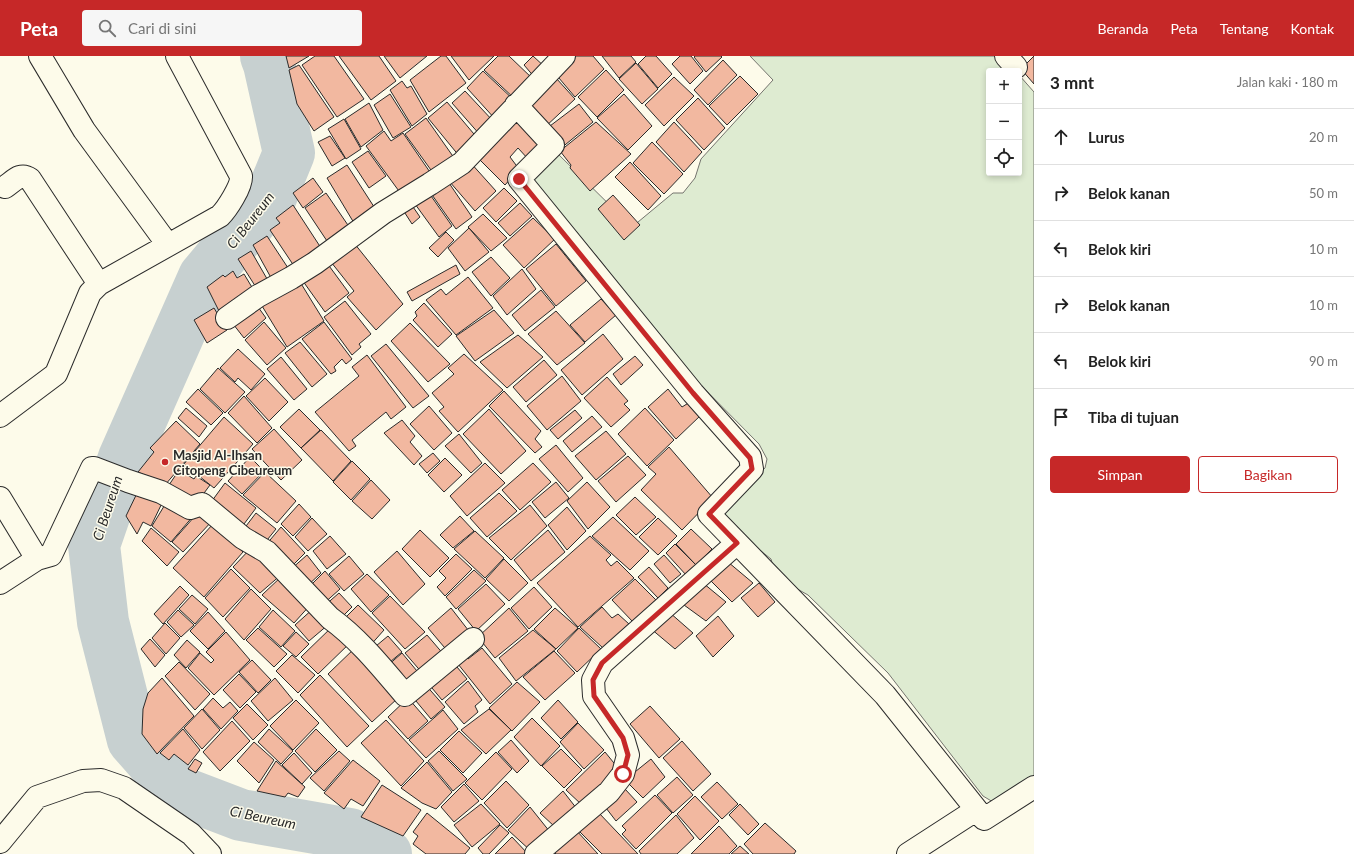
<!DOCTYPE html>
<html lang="id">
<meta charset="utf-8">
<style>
body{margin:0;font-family:Lato,sans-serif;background:#f6f6f6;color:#222}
.controls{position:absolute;right:12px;top:12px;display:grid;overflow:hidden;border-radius:4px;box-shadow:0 2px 6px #0003}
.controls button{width:36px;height:36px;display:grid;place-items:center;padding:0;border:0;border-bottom:1px solid #e0e0e0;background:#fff;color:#222;font:20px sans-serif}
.stop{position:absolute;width:12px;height:12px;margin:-9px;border:3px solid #c62828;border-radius:50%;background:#fff}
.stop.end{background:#c62828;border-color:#fff;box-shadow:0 1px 4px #0008}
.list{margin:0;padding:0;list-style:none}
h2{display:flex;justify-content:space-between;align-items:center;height:52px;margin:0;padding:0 16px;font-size:17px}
h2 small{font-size:13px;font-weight:400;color:#767676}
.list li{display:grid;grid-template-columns:26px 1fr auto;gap:12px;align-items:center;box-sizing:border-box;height:56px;padding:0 16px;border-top:1px solid #e0e0e0}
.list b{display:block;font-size:15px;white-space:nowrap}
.list em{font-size:13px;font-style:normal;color:#767676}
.actions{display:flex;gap:8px;padding:12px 16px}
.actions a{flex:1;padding:9px 0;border:1px solid #c62828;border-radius:4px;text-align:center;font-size:14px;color:#c62828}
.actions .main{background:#c62828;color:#fff}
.icon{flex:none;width:22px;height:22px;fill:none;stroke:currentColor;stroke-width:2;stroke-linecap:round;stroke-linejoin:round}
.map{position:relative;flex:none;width:1034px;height:798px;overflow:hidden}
header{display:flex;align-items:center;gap:24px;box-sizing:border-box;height:56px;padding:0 20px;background:#c62828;color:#fff}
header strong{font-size:19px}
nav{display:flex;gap:22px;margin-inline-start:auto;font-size:14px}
.search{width:280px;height:36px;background:#f6f6f6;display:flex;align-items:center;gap:10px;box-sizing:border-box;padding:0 14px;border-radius:4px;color:#767676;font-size:15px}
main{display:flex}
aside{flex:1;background:#fff}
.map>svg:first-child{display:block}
.green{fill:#deebd1;stroke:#74746e}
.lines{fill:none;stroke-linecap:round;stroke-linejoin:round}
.river{stroke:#c7d0d0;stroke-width:52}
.building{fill:#f2b8a0;stroke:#2b2b2b}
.minor-casing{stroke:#2b2b2b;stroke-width:24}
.minor{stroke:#fdfbea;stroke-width:22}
.route{stroke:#c62828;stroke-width:5}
.poi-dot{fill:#c62828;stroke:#fdfbea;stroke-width:1.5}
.labels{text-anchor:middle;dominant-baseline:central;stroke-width:3;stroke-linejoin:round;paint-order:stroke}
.poi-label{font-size:13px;font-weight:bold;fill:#2b2b2b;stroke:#fdfbea;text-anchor:start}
.water-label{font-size:14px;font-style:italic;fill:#2b2b2b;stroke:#fdfbea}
</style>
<header>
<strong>Peta</strong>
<div class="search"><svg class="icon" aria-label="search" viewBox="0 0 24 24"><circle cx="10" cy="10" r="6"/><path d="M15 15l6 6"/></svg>Cari di sini</div>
<nav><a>Beranda</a><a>Peta</a><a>Tentang</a><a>Kontak</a></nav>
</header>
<main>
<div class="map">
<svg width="1034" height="798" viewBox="0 0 1034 798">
<rect width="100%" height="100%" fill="#fdfbea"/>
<path class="green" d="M750 0H1002L1016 15H989V117H1019V19L1034 36V720L998 749 983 740 888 617 808 539 776 521 771 503 726 467 723 456 735 440 765 412 767 403 759 388 658 286 603 208 533 124 553 93 632 171 673 137H683L695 122 701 103 773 24Z"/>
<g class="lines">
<path class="river" d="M266 0 269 8 289 97 271 141 204 221 124 402 94 489 103 566 133 684 178 735 241 759 350 778 386 798"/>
</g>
<path class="building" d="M286 0H309L289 12Z
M315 0H334L364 43 337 61 302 9Z
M339 0H379L396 25 371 44Z
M384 0H427L400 22Z
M441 0H446L466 27 429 56 410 24Z
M451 0H494L469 24Z
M498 0H509L534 24 516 44 484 14Z
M533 0 546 12 536 23 524 9Z
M569 0H593L604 13 575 41 553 15Z
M602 0H631L636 6 619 22Z
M646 0H656L672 18 658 32 638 8Z
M680 0H691L703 15 690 28 672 8Z
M695 0H721L722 1 706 16 694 1Z
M1034 0V28L1021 13Z
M723 4 737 19 708 49 694 34Z
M636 7 658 33 642 48 619 23Z
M299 9 334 61 314 75 297 48 289 14Z
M606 14 624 34 597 61 578 41Z
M483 15 515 45 496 64 467 32Z
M740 20 758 38 727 69 709 50Z
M674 21 694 40 664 70 645 49Z
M556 22 575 43 544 72 523 51Z
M402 25 407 32 411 30 427 58 412 70 390 34Z
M465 35 494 66 481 80 452 47Z
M390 38 411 71 393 82 374 49Z
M624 38 652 70 628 94 597 62Z
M698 42 725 72 704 94 676 64Z
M447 46 479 84 460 101 428 62Z
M369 47 383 74 361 91 345 63Z
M579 48 593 66 560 93 546 73Z
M515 56 543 90 529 104 518 92 510 101 519 113 505 129 477 101Z
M426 62 457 106 436 121 405 78Z
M344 63 361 93 346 103 328 73Z
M596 66 631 98 590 135 570 112 571 109 560 95Z
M674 66 702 96 684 116 656 86Z
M384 75 391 85 403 77 434 122 404 142 366 90Z
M330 80 345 102 332 110 318 86Z
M652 86 683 118 664 138 633 107Z
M368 95 386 120 369 132 352 106Z
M469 105 496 135 475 155 449 125Z
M630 106 661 140 648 154 615 121Z
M347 109 378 157 357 172 327 122Z
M313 122 323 136 303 152 293 137Z
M447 124 472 161 456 173 430 136Z
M504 132 517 145 496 166 483 152Z
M326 137 352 175 331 191 305 152Z
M429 137 452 170 439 181 415 148Z
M613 139 640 169 624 184 598 153Z
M520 147 532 160 510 180 498 167Z
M411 148 420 161 412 168 403 154Z
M293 149 323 195 296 213 270 174 280 167 276 162Z
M483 158 507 182 491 195 468 171Z
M533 162 555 183 524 212 503 189Z
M469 172 489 196 465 215 448 192Z
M446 176 454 184 438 201 429 192Z
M267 180 292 218 275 229 253 189Z
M350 182 403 248 376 274 347 241 354 235 327 201Z
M556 188 586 225 556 250 526 213Z
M251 195 270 228 259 236 238 203Z
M491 201 510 222 491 240 472 216Z
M324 203 349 237 325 256 300 221Z
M456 209 460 218 412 245 407 236Z
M522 213 536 233 507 259 493 240Z
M233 215 237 222 244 218 256 238 221 259 207 231 223 219 225 221Z
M297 221 324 265 287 291 259 245Z
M468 221 493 252 456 279 426 244 441 233 446 239Z
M541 234 555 251 525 275 512 259Z
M601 243 616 259 585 286 570 269Z
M253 244 266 262 244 282 230 264Z
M345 245 371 278 359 288 361 291 352 299 324 261Z
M424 247 452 278 438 291 413 264 417 260 415 256Z
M214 252 227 274 207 287 194 264Z
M494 254 514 277 475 305 456 280Z
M556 255 585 287 557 309 528 278Z
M264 266 286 292 267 309 245 284Z
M324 266 352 303 346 308 342 303 334 311 336 315 331 318 302 283Z
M410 267 450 308 428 326 391 285Z
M603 278 623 303 582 339 561 314Z
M518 279 543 301 507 332 480 306Z
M300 286 327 318 312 331 285 297Z
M386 288 429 340 413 352 371 300Z
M238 293 265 318 251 334 238 322 235 326 220 312Z
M464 298 503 334 458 376 439 355 444 351 432 337 454 318 448 312Z
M367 299 406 351 391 363 386 356 352 384 356 390 349 395 315 356 359 320 352 311Z
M635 300 643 309 621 329 613 318Z
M281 301 307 333 294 344 267 313Z
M544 304 557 319 526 346 513 331Z
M218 312 245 336 225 357 200 333Z
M562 320 581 345 547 374 527 350Z
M607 321 628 345 624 348 630 354 611 371 584 342Z
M265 322 288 346 269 365 246 340Z
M198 333 223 357 211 369 186 346Z
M668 333 682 351 690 346 701 359 676 383 648 351Z
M504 335 541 375 535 383 542 391 535 397 489 350Z
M244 340 272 372 257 387 228 357Z
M429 350 452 377 434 394 410 368Z
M186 352 207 370 199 381 178 362Z
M645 352 674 384 647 410 618 378Z
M299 353 320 374 301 392 280 371Z
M489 353 526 395 501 418 463 378Z
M575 354 582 362 558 383 550 374Z
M592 360 602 371 572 396 563 385Z
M224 361 253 388 214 432 184 408Z
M402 364 415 380 410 386 422 400 414 409 384 377Z
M176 365 200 388 165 429 138 416 154 396 150 392Z
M274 373 302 404 281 424 252 393Z
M321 374 351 405 333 425 301 392Z
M606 375 626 398 596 424 575 400Z
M459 378 482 407 471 417 445 390Z
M556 389 583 422 568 436 539 403Z
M669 391 713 442 682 474 641 434 656 418 648 411Z
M433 397 440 405 427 417 419 408Z
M628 400 646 419 616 446 598 425Z
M250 401 264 415 242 438 228 425Z
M445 402 462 419 444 436 428 419Z
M352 405 370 423 351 444 333 426Z
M485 407 505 427 467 460 450 440Z
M533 407 551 426 520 454 502 434Z
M179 414 194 423 196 420 210 429 196 448 167 432Z
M265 416 296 445 277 467 243 439Z
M371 424 390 444 372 463 352 445Z
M556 426 569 442 545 462 532 446Z
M587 426 610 451 588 473 567 445Z
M225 427 256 452 241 472 209 449Z
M140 431 164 443 151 470 143 466 137 478 126 460Z
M499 437 517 455 487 481 470 462Z
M635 441 656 461 636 479 616 459Z
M169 442 194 459 171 486 152 470Z
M299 448 311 461 293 480 281 468Z
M530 449 547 470 511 504 489 482Z
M567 451 586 475 567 494 548 469Z
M202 452 214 463 183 496 172 486Z
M256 457 276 473 263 489 243 474Z
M460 460 474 475 453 492 440 479Z
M613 461 649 495 630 514 592 480Z
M312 462 327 478 308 495 295 481Z
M658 462 677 480 658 499 639 481Z
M213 468 243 496 204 541 173 512Z
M281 471 305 497 289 513 265 490Z
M151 472 179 496 167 510 142 485Z
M691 473 712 493 696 509 676 488Z
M420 474 449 502 430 521 402 493Z
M548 474 565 496 531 525 514 504Z
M475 475 504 502 485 522 454 493Z
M330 480 346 498 327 513 313 495Z
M590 480 611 499 606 504 611 510 617 505 634 522 578 571 537 527Z
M675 488 697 510 687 520 666 497Z
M252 491 282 518 260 537 233 511Z
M397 495 425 528 403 549 374 516Z
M456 498 472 513 445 540 437 531 446 522 439 515Z
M307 499 321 517 306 531 290 514Z
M664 499 681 518 670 527 654 508Z
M349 500 364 518 344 535 329 518Z
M504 503 528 527 509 545 486 523Z
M728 506 753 527 732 546 709 523Z
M649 511 668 532 658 542 638 521Z
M231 513 250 532 223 561 205 542Z
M474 514 486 525 456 553 446 541Z
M325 515 340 533 321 550 306 534Z
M367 518 389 539 371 556 351 533Z
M283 519 312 547 294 567 262 539Z
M635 523 656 544 633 566 612 544Z
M703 527 726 546 706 565 684 549Z
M759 527 775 546 758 561 741 542Z
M486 528 505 548 476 575 458 553Z
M180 530 189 539 163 568 154 558Z
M534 531 552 551 529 573 511 552Z
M251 533 271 553 244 584 225 563Z
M339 537 352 551 338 565 323 551Z
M192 539 208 553 195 568 179 553Z
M390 540 425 576 405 593 372 557Z
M358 549 384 574 368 592 340 567Z
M602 551 612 562 618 558 629 568 603 592 580 571Z
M314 552 329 568 309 585 295 569Z
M451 552 472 579 450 598 428 572Z
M509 552 528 575 495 602 478 581Z
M555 552 578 572 556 593 534 573Z
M178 554 194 569 181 581 167 566Z
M273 554 295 575 281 591 259 571Z
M208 556 225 575 208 593 190 575Z
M669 556 693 577 675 593 650 572Z
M718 560 734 580 713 601 696 580Z
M165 567 180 582 166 598 152 582Z
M335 568 352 585 318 618 301 601Z
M258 572 287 598 274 611 246 584Z
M579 572 601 593 577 616 557 595Z
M533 574 556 593 516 625 499 602Z
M226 576 250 604 214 639 188 612 200 597 211 607 214 604 206 596Z
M296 576 309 588 296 601 283 590Z
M427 579 445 600 424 619 405 597Z
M388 580 402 596 384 611 370 595Z
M150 583 165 599 155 611 141 593Z
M187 584 200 596 186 612 174 599Z
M357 590 398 642 372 666 328 618Z
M482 592 512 628 490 648 454 603 462 596 468 603Z
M554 595 575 617 545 644 523 621Z
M402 597 422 621 406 635 386 611Z
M292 599 315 619 298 637 276 615Z
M252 604 271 624 258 637 239 616Z
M452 605 467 623 442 644 427 626Z
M179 606 210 638 195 654 165 620Z
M239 618 256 636 240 652 223 634Z
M320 619 369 670 347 691 300 639Z
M162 622 194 660 157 698 142 678 143 653 148 637Z
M275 622 293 644 268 665 251 645Z
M468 625 482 644 475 650 478 656 464 668 445 646Z
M517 626 540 646 512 675 489 652Z
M424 627 445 651 431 663 411 639Z
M213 642 223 652 230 646 238 655 221 673 203 653Z
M408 642 428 665 408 683 388 661Z
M296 644 319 667 293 694 270 670Z
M558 644 578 666 561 683 541 662Z
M247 648 268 669 253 684 233 662Z
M650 650 680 683 659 702 630 668Z
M202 653 220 674 202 693 184 672Z
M489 653 511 674 486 698 461 674Z
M443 654 458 673 426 702 409 684Z
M532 662 560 690 541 710 514 681Z
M386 664 424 705 401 730 361 687Z
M232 665 250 685 220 715 203 696Z
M578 667 604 694 584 713 560 686Z
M183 673 200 694 188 709 174 698 169 704 160 697Z
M269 673 293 695 281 708 258 686Z
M316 673 337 694 315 716 295 695Z
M459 675 482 697 463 717 440 694Z
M511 684 529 705 517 717 498 696Z
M682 685 711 718 693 735 663 702Z
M254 686 274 704 259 727 237 705Z
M561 693 582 714 564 732 542 710Z
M339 695 350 705 324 735 310 722Z
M439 695 467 723 453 735 428 705Z
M496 696 512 713 482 744 465 727Z
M605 696 618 712 582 749 566 734Z
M294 697 312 717 302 728 282 709Z
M195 703 202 707 196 717 188 713Z
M651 703 665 721 643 742 625 724Z
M353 704 380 725 363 750 351 743 344 753 324 737Z
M276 705 305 731 298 741 288 737 285 741 257 735Z
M427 706 452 736 436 753 422 747 401 732Z
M677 721 693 739 673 757 657 739Z
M506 725 529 749 507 772 484 747Z
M717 726 738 748 722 763 701 741Z
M464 728 479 745 454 766 441 751Z
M382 729 421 754 403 780 361 761Z
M625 733 637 746 616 765 606 752Z
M563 735 577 753 555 771 540 757Z
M655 739 672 757 636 793 622 778 626 774 622 770Z
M695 740 719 765 700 784 677 758Z
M481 748 500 768 472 791 454 769Z
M740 748 759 768 748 779 729 759Z
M530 751 550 776 532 796 508 774Z
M598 756 638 798H602L579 775Z
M427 757 470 792 465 798H426L413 788 418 780 413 776Z
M676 759 694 782 677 798H641L639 795Z
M765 767 796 795 794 798H753L744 788Z
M500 769 509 777 489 798H483L478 792Z
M719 770 737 790 729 798H691Z
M576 774 598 798H556L554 796Z
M512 781 528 798H495Z
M740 790 749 798H731Z"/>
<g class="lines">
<g class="minor-casing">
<path id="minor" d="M40 0 84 74 168 189
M1006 0 1016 11
M516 49 553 89 519 123 693 337 750 401 752 413 709 458 885 639 984 763 1034 731
M99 228 220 160C227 153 242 130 241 120L177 0
M227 262 258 240 291 222 315 207 383 157 430 128 462 107 564 0
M0 360 56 318 90 237 99 228 30 123C20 116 14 125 5 131
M0 442 37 503
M0 527 37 503 51 499 92 412H94L128 425 161 436 190 452 202 448 243 482 267 496 330 562C359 583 382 612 405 639L473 583
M0 786 37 741 83 725 101 724 124 732 191 778 210 798
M536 798 609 736 623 718 628 699 623 682 594 640 593 624 602 607 737 487
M908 798 976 754"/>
</g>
<use href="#minor" class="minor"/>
</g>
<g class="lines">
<path class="route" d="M519 123 693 337 750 402 752 413 709 458 737 487 602 607 593 624 594 640 623 682 628 699 623 718"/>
</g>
<circle class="poi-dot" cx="165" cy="406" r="4"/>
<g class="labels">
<g class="poi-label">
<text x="173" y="399">Masjid Al-Ihsan<tspan x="173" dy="15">Citopeng Cibeureum</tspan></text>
</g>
<g class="water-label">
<text transform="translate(250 164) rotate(-52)">Ci Beureum</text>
<text transform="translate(107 452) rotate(-72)">Ci Beureum</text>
<text transform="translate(263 761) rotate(12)">Ci Beureum</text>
</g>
</g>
</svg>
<div class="controls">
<button>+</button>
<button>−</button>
<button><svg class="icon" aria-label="locate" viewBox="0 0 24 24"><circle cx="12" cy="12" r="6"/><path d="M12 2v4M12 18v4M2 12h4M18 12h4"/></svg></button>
</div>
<div class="stop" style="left:623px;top:718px"></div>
<div class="stop end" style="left:519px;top:123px"></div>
</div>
<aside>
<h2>3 mnt<small>Jalan kaki · 180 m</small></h2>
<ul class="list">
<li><svg class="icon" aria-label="ahead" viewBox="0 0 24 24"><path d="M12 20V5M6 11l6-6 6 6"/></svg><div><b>Lurus</b></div><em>20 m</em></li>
<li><svg class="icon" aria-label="right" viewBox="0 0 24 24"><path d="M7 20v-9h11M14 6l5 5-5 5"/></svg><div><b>Belok kanan</b></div><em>50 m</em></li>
<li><svg class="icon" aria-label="left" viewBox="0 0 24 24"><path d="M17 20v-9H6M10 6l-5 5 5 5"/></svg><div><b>Belok kiri</b></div><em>10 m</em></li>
<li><svg class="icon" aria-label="right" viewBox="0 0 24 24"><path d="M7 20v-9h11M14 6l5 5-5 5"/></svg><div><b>Belok kanan</b></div><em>10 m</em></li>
<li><svg class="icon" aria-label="left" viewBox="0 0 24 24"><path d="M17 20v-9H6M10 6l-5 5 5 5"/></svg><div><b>Belok kiri</b></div><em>90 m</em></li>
<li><svg class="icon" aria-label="arrive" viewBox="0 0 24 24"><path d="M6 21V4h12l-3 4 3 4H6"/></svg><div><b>Tiba di tujuan</b></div></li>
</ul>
<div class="actions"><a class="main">Simpan</a><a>Bagikan</a></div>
</aside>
</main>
